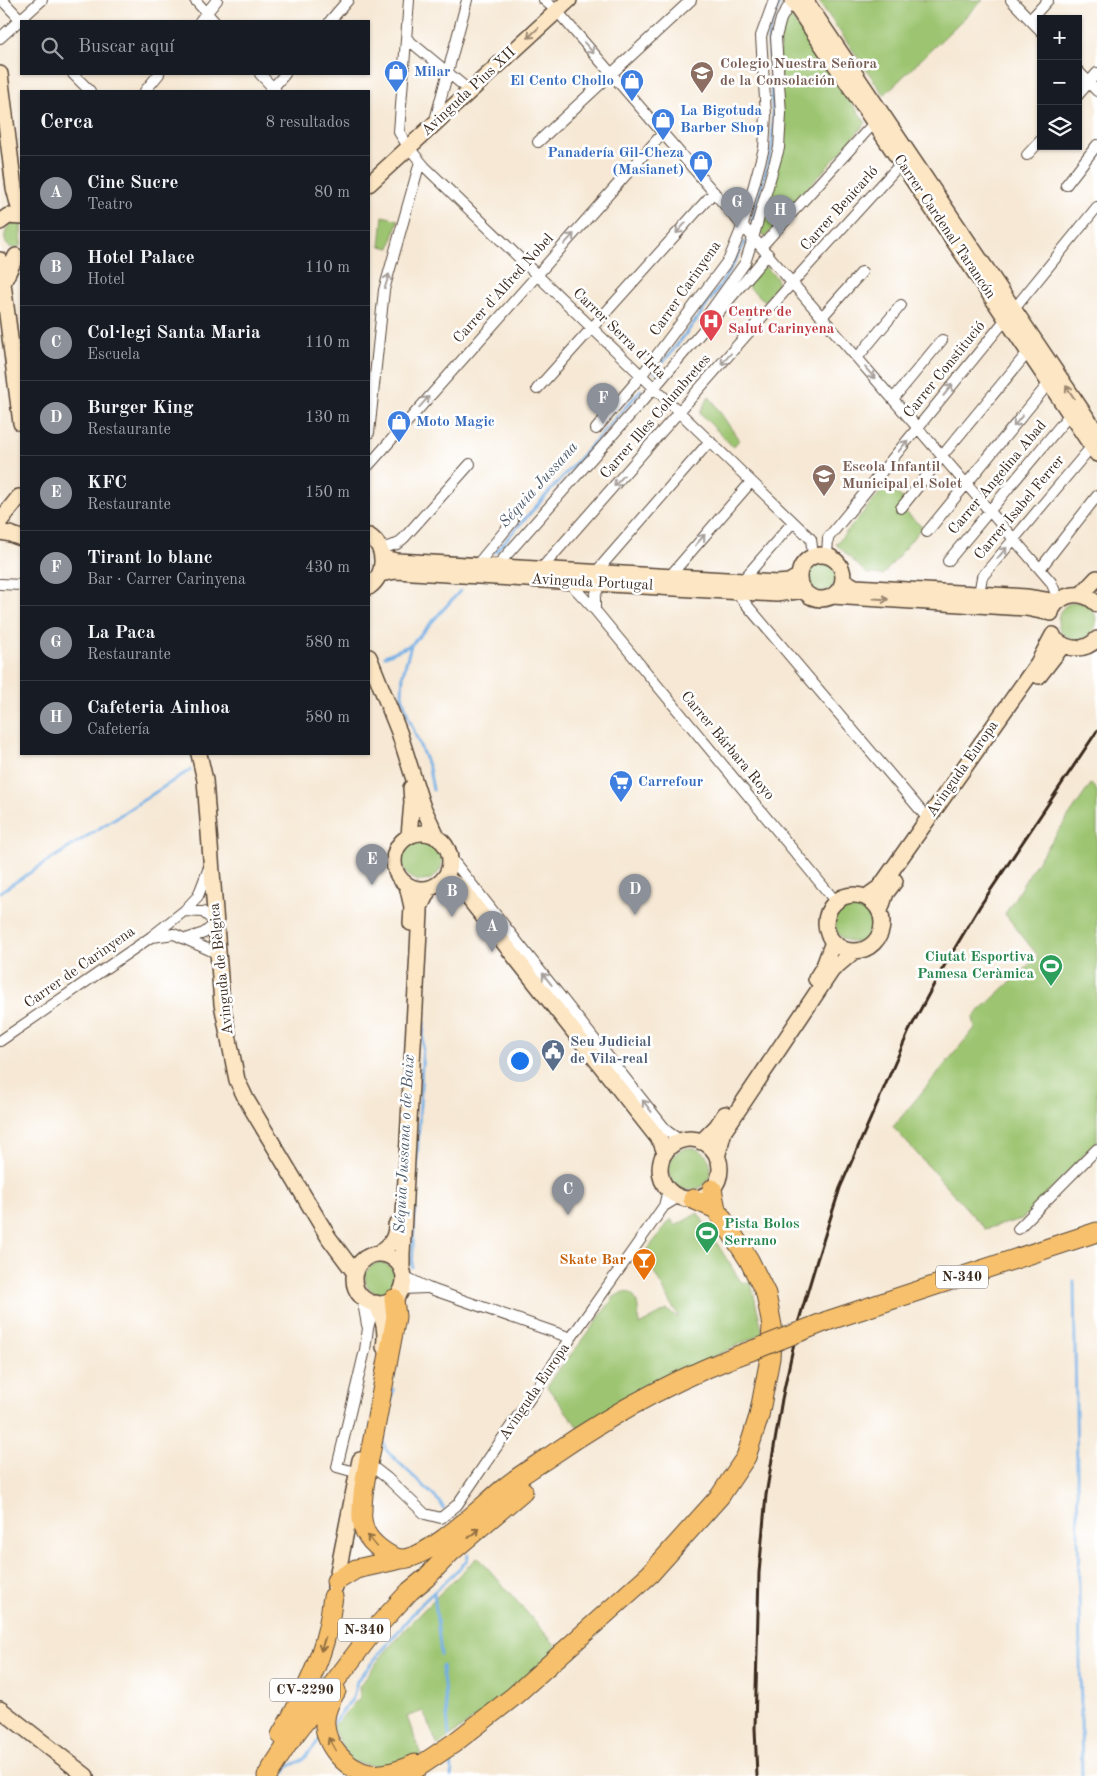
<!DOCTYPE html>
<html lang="es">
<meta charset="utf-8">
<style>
body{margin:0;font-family:"Old Standard TT",serif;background:#20242c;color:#f1f3f6}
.controls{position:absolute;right:15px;top:15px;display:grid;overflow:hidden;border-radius:0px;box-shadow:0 1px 4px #0004}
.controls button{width:45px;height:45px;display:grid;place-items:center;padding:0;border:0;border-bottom:1px solid #363941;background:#171b24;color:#f1f3f6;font:25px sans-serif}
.you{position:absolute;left:519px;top:1060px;width:18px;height:18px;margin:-12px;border:4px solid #fff;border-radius:50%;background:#1a73e8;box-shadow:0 0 0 8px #1a73e833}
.badge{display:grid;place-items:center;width:32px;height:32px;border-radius:50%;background:#8c9099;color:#fff;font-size:16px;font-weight:700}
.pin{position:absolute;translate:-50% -41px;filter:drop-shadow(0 1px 2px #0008)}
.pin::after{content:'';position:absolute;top:26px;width:18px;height:15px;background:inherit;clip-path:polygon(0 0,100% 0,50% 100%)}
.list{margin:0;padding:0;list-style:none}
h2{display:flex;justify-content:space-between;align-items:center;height:65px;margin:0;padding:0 20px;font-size:21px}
h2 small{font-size:16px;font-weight:400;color:#9ea1a6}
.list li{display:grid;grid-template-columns:32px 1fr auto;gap:15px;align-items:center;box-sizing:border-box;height:75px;padding:0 20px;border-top:1px solid #363941}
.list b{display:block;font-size:19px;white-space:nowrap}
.list p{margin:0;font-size:16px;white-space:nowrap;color:#9ea1a6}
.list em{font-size:16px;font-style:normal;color:#9ea1a6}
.icon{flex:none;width:28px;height:28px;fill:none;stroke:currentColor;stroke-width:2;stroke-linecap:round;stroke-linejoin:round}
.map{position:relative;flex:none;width:1097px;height:1776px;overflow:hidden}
.search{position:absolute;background:#171b24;box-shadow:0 1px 4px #0004;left:20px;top:20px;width:350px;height:55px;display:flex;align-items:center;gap:12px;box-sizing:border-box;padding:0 18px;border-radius:0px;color:#9ea1a6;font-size:19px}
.panel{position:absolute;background:#171b24;box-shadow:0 1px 4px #0004;left:20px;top:90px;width:350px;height:665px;border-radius:0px}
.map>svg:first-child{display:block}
.green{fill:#9dc571;stroke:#6c7848}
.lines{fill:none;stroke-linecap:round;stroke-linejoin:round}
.stream{stroke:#73afe5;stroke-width:3}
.street-casing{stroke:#574639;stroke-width:12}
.secondary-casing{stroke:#574639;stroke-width:18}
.highway-casing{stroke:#574639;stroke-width:21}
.street{stroke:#fff;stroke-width:10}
.secondary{stroke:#fce6c4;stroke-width:15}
.highway{stroke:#f7c06c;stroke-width:19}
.rail{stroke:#3b2a1e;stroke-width:3}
.highway-bridge-casing{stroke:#574639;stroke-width:21;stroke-linecap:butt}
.highway-bridge{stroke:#f7c06c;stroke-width:19}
.oneway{stroke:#9c8871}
.oneway2{stroke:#a79f9a}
.oneway3{stroke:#906e41}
.labels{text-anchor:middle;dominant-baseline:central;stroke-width:5;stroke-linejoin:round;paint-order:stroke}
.shield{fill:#fff;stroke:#766a62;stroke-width:1}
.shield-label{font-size:14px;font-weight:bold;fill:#3b2a1e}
.education-label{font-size:15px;font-weight:bold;fill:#785e54;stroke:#fff;text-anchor:start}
.shop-label{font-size:15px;font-weight:bold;fill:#366cbe;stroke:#fff;text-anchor:start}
.street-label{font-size:15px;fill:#3b2a1e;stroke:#fff}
.health-label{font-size:15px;font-weight:bold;fill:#be3a42;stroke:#fff;text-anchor:start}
.leisure-label{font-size:15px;font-weight:bold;fill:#27864d;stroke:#fff;text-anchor:end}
.service-label{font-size:15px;font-weight:bold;fill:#4e5e75;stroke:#fff;text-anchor:start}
.food-label{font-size:15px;font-weight:bold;fill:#c56008;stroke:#fff;text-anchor:end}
.water-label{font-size:16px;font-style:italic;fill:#515f6e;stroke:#fff}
</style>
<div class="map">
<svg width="1097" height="1776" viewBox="0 0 1097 1776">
<rect width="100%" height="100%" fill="#fff"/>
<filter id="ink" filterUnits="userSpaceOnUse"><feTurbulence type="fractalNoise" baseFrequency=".02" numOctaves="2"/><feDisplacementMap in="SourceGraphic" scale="10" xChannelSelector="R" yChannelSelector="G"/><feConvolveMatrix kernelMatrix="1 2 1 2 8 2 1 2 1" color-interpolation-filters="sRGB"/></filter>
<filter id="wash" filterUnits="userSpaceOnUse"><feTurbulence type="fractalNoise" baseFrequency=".0096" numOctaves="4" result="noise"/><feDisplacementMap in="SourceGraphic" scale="20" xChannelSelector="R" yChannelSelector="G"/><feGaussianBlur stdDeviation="1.12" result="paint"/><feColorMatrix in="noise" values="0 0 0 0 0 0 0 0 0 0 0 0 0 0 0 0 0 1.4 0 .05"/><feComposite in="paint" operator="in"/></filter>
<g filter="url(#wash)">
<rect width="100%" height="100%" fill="#f6e8d4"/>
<path class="green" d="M818 0H983L884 95Z
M788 13 866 123 765 237 760 231 775 171 780 38Z
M383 216 398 220 390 248 380 246Z
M12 223 21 225V246C3 255 0 231 12 223Z
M763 265 777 278V286L765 301 746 285Z
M709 396 739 440 733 447 700 413Z
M886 486 904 499 901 508 922 527 883 575 867 574 836 544Z
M806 577a15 15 0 1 1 30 0a15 15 0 1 1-30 0Z
M1058 621a19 19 0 1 1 38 0a19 19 0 1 1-38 0Z
M1091 784 1097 790V1141L1022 1219 985 1229 893 1127 975 1028 973 1017 1038 956 1005 914 1033 868Z
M402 861a20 20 0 1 1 40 0a20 20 0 1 1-40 0Z
M835 923a19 19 0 1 1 38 0a19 19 0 1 1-38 0Z
M669 1169a21 21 0 1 1 42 0a21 21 0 1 1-42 0Z
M698 1213 741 1282 751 1283 763 1333 661 1382 578 1427 547 1387 554 1375 582 1341 614 1297 623 1292 631 1293C640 1303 638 1312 639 1325L667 1310 679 1318 644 1254 671 1219 675 1226Z
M365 1278a15 15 0 1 1 30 0a15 15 0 1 1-30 0Z
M478 1557 558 1648 516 1687 438 1746 423 1711 407 1717 421 1755 391 1770 351 1761 332 1728 360 1697 359 1687C392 1638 435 1598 478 1557Z"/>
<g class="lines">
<path class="stream" d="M752 221 772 148 773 115 768 36 780 2
M655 372C687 334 723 286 745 242
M495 552 641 390
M411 645 403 674 402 695 408 716 429 768 433 790
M385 656 411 645 460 591
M0 892 190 770
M412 1267 424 1022
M1074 1282 1082 1776
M385 1425 393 1389
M382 1439 386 1450 440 1502 444 1509
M434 1593 441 1655
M442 1666 449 1736
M332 1724 353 1698 357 1681 385 1647 420 1605 467 1561 468 1555
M282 1776 288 1767 304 1759 320 1739
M451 1776 452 1771 451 1758"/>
</g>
</g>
<g filter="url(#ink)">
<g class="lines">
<g class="street-casing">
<path id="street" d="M2 0 22 21
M195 0 214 21
M409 0 399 132 409 148 425 167 811 539 813 556
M544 0 557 11 1051 582 1059 601
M1011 0 1041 31
M1030 20 1048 0
M200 21 217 0
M330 21 348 0
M0 38 42 0
M406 38 470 91
M1078 71 1097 91
M73 74 90 91
M260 74 276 91
M145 91 159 74
M270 91 285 74
M1078 95 1097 73
M434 124 467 0
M538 142 691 0
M1027 155 1041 140
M1066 185 1097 145
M761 247 874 123
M822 317 862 272
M704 320 745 263 753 238 779 148 781 114 776 37 781 19 792 0
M857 358 901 305
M537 389 714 192
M893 399 942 340
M596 429 641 376 729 259 743 225 764 148 766 115 761 36 774 0
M369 433 384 290 420 162
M947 450 1024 357
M369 465 663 133
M901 508 937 463
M927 532 1049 383
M380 549 397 544 404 538 470 464
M827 556 828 538 1097 207
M948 561 1070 414
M476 566 513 521
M496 567 654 388 768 254
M541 569 792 283 905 159
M1040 569 1097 496
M595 573 710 441
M669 577 751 482
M742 581 793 522
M569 582 595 610 836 902
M0 584 21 585
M735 591 928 819
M979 594 982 577 1092 446
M595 610V596L600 584
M451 858 667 1131 681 1141
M184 911 203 912 216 923 204 933 186 939
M152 937 174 934 214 952 219 961
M0 1041 151 937 184 911 198 896 210 865
M664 1206 679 1197
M1018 1229 1097 1149
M404 1276 428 1288 571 1338
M402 1289 426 1288
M362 1297 367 1325
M369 1464 387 1478 425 1514 441 1518 457 1505 571 1338 664 1206 668 1190
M362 1474 337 1467 365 1350 368 1328 375 1303"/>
</g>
<g class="secondary-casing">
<path id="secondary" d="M792 0 1097 454
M805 0 1097 433
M0 74 14 188 21 215
M369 184 569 0
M0 222 8 216 21 217
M0 260 21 423
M3 283 16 256
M0 521 19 497
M0 532 10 534 21 538
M369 536C387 547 386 575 369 587
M799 577a22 22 0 1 1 44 0a22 22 0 1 1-44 0Z
M383 558 397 561 777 583 789 582 799 576
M380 574 396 571 776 594 804 590
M843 580 855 587 1026 597 1057 602
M1081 595 1097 578
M832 596 1026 608 1051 613
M1052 609C1063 592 1083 590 1097 604
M1056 640C1069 651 1085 651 1097 639
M369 657 399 732 422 805 437 837
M1039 676 1063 645
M199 754 205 780 222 1004 237 1080 246 1099 329 1238 355 1273
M394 861a28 28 0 1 1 56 0a28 28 0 1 1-56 0Z
M409 836 412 802 411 788
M445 878 459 886 661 1142 665 1153
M407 885 412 907 411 923
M826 923a28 28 0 1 1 56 0a28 28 0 1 1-56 0Z
M866 897 880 887 1038 663 1053 635
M880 911 886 893 895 881
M816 979 824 966 833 942
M660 1169a30 30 0 1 1 60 0a30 30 0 1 1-60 0Z
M701 1142 717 1126 725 1114
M717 1157 724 1131 832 970 853 952
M378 1254C389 1246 396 1240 396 1225
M354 1279a25 25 0 1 1 50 0a25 25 0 1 1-50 0Z
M402 1270V1254L420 912V907L429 889
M376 1303C383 1318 387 1331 384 1347
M335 1587 360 1460
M0 1709 86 1776"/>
</g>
<g class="highway-casing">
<path id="highway" d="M693 1199 716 1209
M394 1299 396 1317C388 1359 380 1401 372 1444 368 1465 362 1488 362 1511 361 1516 363 1528 366 1533 371 1543 389 1558 401 1559 429 1559 481 1507 503 1489 517 1477 534 1467 549 1457 614 1412 681 1375 756 1349
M827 1321 1097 1232
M336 1581 356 1569 401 1559
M336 1691C331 1699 326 1708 325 1719 323 1744 346 1770 370 1774 386 1776 400 1770 415 1764
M281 1735C300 1703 319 1667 327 1631 330 1620 331 1608 333 1597
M286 1746 374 1630 410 1591 426 1578 451 1552 523 1491
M267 1776 292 1737
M405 1776 454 1743 513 1697 650 1574 720 1496 746 1457 759 1416 770 1358 772 1326 766 1294 749 1260 716 1209 712 1189"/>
</g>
<use href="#street" class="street"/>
<use href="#secondary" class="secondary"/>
<use href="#highway" class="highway"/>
<path class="rail" d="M757 1776 755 1728 759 1573 766 1495 782 1399 799 1320 817 1260 840 1188 909 1031 940 973 980 906 1097 731"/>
<g class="highway-bridge-casing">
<path id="highway-bridge" d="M756 1349 827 1321"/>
</g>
<use href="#highway-bridge" class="highway-bridge"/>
</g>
<defs><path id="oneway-shaft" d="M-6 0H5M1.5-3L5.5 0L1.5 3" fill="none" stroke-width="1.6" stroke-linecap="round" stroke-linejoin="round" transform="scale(1.25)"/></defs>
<g class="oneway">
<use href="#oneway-shaft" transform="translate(533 33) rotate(137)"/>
<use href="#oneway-shaft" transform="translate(1070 392) rotate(-124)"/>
<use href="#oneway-shaft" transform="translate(881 599) rotate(3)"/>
</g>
<g class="oneway2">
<use href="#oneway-shaft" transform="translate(589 48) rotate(49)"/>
<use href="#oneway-shaft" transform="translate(681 228) rotate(132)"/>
<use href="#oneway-shaft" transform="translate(569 239) rotate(-48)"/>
<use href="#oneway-shaft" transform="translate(387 281) rotate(-73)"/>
<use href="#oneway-shaft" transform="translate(726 359) rotate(131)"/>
<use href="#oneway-shaft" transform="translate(870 373) rotate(49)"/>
<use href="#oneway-shaft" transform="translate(948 390) rotate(-51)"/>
<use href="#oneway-shaft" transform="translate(424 402) rotate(-48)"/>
<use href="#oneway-shaft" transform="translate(1018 421) rotate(129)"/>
<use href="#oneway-shaft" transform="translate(903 446) rotate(-51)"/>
<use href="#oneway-shaft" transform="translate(619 481) rotate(132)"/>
<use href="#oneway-shaft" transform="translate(700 540) rotate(-49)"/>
<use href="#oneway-shaft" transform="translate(1002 553) rotate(-50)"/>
<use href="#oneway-shaft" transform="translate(547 979) rotate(-128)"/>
<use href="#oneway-shaft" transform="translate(647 1106) rotate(-128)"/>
</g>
<g class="oneway3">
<use href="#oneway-shaft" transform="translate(474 1533) rotate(-42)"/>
<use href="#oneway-shaft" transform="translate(372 1541) rotate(-129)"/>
<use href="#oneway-shaft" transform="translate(323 1644) rotate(107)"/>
<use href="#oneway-shaft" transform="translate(332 1744) rotate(-120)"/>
</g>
</g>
<defs>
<g id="shop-pin" transform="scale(1.25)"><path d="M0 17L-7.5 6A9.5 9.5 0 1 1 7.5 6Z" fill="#3f7fe0" stroke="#fff"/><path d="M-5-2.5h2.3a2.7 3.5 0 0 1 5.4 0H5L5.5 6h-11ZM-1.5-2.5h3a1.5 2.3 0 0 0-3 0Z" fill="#fff"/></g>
<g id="school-pin" transform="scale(1.25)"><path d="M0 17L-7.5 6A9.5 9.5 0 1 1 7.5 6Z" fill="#8d6e63" stroke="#fff"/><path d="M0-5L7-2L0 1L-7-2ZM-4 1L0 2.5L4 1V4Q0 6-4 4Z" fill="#fff"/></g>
<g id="hospital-pin" transform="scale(1.25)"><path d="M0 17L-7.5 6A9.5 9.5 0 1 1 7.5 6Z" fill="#e0444e" stroke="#fff"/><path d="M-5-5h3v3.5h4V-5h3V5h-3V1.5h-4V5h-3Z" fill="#fff"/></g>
<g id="supermarket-pin" transform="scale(1.25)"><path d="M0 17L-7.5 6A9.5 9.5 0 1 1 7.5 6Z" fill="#3f7fe0" stroke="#fff"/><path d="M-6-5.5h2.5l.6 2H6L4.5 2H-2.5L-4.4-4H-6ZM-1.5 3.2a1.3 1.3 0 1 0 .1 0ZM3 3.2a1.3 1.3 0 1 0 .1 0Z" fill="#fff"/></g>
<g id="stadium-pin" transform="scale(1.25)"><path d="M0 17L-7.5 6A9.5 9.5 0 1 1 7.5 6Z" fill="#2e9e5b" stroke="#fff"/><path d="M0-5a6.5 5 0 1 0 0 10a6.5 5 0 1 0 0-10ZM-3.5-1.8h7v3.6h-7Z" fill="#fff"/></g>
<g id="civic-pin" transform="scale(1.25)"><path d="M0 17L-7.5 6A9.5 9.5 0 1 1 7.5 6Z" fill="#5c6f8a" stroke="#fff"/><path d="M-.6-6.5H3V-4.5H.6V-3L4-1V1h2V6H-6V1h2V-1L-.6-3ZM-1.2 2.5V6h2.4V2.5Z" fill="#fff"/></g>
<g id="bar-pin" transform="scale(1.25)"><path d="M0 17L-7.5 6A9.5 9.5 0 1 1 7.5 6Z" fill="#e8710a" stroke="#fff"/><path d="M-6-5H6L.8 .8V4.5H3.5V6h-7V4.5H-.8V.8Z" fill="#fff"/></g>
</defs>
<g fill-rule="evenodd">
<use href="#shop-pin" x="396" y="72"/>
<use href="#school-pin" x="702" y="73"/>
<use href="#shop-pin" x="632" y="81"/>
<use href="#shop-pin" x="663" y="120"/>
<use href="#shop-pin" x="701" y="162"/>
<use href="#hospital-pin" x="711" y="321"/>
<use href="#shop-pin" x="399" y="422"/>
<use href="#school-pin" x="824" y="476"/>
<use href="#supermarket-pin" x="621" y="782"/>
<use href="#stadium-pin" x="1051" y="966"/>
<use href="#civic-pin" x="553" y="1051"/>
<use href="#stadium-pin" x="707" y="1233"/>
<use href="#bar-pin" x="644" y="1260"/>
</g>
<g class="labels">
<g class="shield">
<rect x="936" y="1265.5" width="52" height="23" rx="4"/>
<rect x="338" y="1618.5" width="52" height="23" rx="4"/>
<rect x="270" y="1678.5" width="70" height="23" rx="4"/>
</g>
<g class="shield-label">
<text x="962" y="1277">N-340</text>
<text x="364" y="1630">N-340</text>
<text x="305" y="1690">CV-2290</text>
</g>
<g class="education-label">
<text x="720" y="64">Colegio Nuestra Señora<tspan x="720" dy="17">de la Consolación</tspan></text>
<text x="842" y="467">Escola Infantil<tspan x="842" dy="17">Municipal el Solet</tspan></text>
</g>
<g class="shop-label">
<text x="414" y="72">Milar</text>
<text x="614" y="81" text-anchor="end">El Cento Chollo</text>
<text x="680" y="111">La Bigotuda<tspan x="680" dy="17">Barber Shop</tspan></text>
<text x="684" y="153" text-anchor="end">Panadería Gil-Cheza<tspan x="684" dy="17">(Masianet)</tspan></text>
<text x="416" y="422">Moto Magic</text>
<text x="638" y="782">Carrefour</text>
</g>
<g class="street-label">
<text transform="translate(469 92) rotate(-43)">Avinguda Pius XII</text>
<text transform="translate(840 209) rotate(-48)">Carrer Benicarló</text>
<text transform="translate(944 227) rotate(56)">Carrer Cardenal Tarancón</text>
<text transform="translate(504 289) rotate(-48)">Carrer d'Alfred Nobel</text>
<text transform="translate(686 289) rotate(-55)">Carrer Carinyena</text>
<text transform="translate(619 334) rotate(44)">Carrer Serra d'Irta</text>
<text transform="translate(945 370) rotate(-51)">Carrer Constitució</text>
<text transform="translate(656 417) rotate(-49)">Carrer Illes Columbretes</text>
<text transform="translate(998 478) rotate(-50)">Carrer Angelina Abad</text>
<text transform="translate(1020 508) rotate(-50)">Carrer Isabel Ferrer</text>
<text transform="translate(592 583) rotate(3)">Avinguda Portugal</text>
<text transform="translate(727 746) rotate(50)">Carrer Bárbara Royo</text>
<text transform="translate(963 769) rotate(-55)">Avinguda Europa</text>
<text transform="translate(80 968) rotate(-35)">Carrer de Carinyena</text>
<text transform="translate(222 969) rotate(-96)">Avinguda de Bèlgica</text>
<text transform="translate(535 1392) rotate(-56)">Avinguda Europa</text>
</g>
<g class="health-label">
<text x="728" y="312">Centre de<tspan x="728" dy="17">Salut Carinyena</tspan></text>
</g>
<g class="leisure-label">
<text x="1034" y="957">Ciutat Esportiva<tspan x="1034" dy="17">Pamesa Ceràmica</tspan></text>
<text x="724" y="1224" text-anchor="start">Pista Bolos<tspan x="724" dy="17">Serrano</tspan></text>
</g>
<g class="service-label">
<text x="570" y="1042">Seu Judicial<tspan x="570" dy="17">de Vila-real</tspan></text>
</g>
<g class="food-label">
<text x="626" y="1260">Skate Bar</text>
</g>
<g class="water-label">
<text transform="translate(539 485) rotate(-48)">Séquia Jussana</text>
<text transform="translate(405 1144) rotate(-87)">Séquia Jussana o de Baix</text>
</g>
</g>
</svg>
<div class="controls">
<button>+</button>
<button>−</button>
<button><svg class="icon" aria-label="layers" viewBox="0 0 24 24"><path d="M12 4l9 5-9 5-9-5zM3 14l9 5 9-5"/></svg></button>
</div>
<div class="you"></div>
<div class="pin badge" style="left:492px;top:952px">A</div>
<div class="pin badge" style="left:452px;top:917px">B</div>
<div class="pin badge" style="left:568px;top:1215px">C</div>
<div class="pin badge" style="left:635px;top:915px">D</div>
<div class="pin badge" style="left:372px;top:885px">E</div>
<div class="pin badge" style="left:603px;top:424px">F</div>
<div class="pin badge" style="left:737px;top:228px">G</div>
<div class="pin badge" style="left:780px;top:236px">H</div>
<div class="search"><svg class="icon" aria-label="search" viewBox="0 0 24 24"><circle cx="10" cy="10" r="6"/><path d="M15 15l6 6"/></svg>Buscar aquí</div>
<section class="panel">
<h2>Cerca<small>8 resultados</small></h2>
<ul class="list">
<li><span class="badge">A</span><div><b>Cine Sucre</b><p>Teatro</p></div><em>80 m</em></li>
<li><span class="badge">B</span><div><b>Hotel Palace</b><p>Hotel</p></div><em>110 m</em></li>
<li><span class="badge">C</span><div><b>Col·legi Santa Maria</b><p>Escuela</p></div><em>110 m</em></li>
<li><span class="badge">D</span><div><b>Burger King</b><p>Restaurante</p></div><em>130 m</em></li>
<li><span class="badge">E</span><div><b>KFC</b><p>Restaurante</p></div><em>150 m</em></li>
<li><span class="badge">F</span><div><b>Tirant lo blanc</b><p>Bar · Carrer Carinyena</p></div><em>430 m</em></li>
<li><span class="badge">G</span><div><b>La Paca</b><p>Restaurante</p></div><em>580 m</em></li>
<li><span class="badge">H</span><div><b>Cafeteria Ainhoa</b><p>Cafetería</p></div><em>580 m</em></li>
</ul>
</section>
</div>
